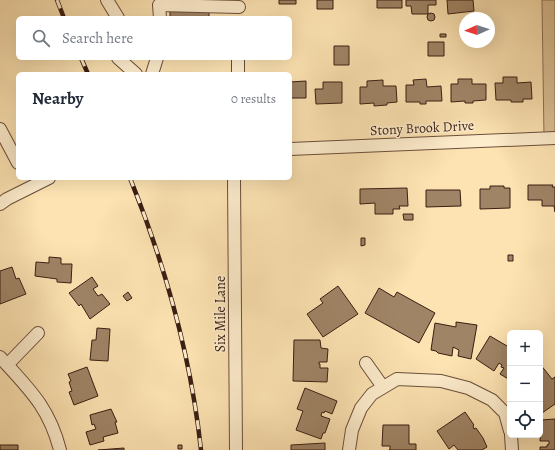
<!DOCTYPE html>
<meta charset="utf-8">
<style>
body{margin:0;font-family:Alegreya,serif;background:#f2f2f3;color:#1f2937}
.controls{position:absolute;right:12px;bottom:12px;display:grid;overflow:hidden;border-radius:6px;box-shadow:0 4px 16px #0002}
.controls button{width:36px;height:36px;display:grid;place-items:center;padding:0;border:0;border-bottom:1px solid #e0e1e3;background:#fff;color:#1f2937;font:20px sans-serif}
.compass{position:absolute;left:459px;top:12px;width:36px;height:36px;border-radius:50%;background:#fff;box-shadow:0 4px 16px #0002;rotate:267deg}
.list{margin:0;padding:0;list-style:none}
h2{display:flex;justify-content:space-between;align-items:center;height:52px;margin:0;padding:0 16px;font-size:17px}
h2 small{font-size:13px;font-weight:400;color:#747a83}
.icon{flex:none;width:22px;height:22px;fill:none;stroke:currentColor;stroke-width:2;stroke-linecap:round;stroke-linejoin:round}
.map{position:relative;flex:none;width:555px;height:450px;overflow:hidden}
.search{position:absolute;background:#fff;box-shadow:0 4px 16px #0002;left:16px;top:16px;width:276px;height:44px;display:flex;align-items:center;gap:10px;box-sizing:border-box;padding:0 14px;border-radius:6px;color:#747a83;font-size:15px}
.panel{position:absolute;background:#fff;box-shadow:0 4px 16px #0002;left:16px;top:72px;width:276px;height:108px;border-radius:6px}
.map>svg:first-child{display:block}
.green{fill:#dcc297;stroke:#8b7055}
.building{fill:#9f8466;stroke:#3a1e13}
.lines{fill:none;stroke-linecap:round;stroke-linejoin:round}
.minor-casing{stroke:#6b4f3b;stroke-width:14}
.minor{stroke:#feedcd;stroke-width:12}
.rail-casing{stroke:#3a1e13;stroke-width:4.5}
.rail{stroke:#feedcd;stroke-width:3;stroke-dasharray:9;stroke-linecap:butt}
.labels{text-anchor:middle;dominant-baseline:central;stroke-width:3;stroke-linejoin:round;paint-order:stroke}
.street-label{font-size:14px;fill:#3a1e13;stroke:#feedcd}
</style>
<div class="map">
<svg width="555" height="450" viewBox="0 0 555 450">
<rect width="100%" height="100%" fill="#fde3b2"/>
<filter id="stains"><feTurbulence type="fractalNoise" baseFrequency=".005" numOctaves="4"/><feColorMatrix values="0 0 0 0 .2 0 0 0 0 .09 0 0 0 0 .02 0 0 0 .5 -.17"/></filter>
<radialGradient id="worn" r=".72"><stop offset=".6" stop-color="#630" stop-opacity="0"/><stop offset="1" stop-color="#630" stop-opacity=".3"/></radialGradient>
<path class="green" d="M542 0H555V138H544Z"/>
<path class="building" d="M279 0H296V4H279Z
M317 0H333V9H317Z
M377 0H402V8H377Z
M406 0H436V5H428V14H412L411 6H406Z
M447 0H473L474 11 448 14Z
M170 10 209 11V18H170Z
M427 17a4 4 0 1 1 8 0a4 4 0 1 1-8 0Z
M440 34H446V37H440Z
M428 42H444V56H428Z
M334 46H349V65H334Z
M503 77H517V83L531 82 532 99H523V102H511V100H496L495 83H503Z
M426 79 427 87 441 86 442 101H426V104H420V102H406V85H414L413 80Z
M458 79H472V84H486V100L473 101V103H465V101L451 102V84H458Z
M383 80V86H396L397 102 387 103V105L374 106V103L360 104V87H367V81Z
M306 81V98H290V82Z
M323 82H342V103L316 104 315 89H323Z
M528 185H553L552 187H555V212L554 206H542V200H528Z
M490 186H504V188H510V208L480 209V189H490Z
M407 188 408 206H399L400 209H393V214H375V203L360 204V189Z
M426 190H460L461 206 426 207Z
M403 214H413V220H404Z
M361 238H365V245L361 246Z
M508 255H513V261H508Z
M49 257 61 258V264H72L71 283 57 282V279L35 276 36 262 49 263Z
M12 267 16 279 19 278 26 294 0 304V271Z
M92 277 98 286 93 289 98 296 102 294 110 304 90 319 81 304 79 306 69 293Z
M338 286 358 314 323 337 307 314 323 303 320 299Z
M379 288 394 297 397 292 435 313 419 343 365 313Z
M128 292 132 298 127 301 123 296Z
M456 322 477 325 471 359 458 356 459 350 453 347 452 356 438 353 436 351 431 350 435 323 456 327Z
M97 328 110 329 108 361 90 360 92 340H96Z
M490 336 507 346 510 341V380L500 374 504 368 501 367 502 365 499 363 494 371 476 359Z
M294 340H320L321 348 328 349 327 362H319V364H320V368H328L327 382 293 381Z
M540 364 552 379 555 377V404L542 413 540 409Z
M87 367 98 396 74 405 69 392 72 391 69 382 71 381 68 374Z
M305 388 337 401 332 414 325 411 324 413 322 412 321 416 330 419 325 433H323L321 439 296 430 303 411 297 409Z
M111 409 117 422H115L118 433 103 437 104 441 90 445 86 432 96 429 94 424 92 425 90 415Z
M465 412 474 425 473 426 474 429 476 428 483 438 487 447 482 450H458L454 445 449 449 437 431Z
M555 419V450H540V447H547V445L549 444V441H540L541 420Z
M383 425H409V444H416V450H389L390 449V446H382Z
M325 443V450H291V445Z
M0 445H18V450H0Z
M178 445H182V449H178Z
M124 448V450H98Z"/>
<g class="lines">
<g class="minor-casing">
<path id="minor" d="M107 0 118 18
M160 18 159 5 239 7
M118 58 136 74
M152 74 157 58
M238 74V58
M0 129 18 163
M290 149 555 138
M234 178 236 450
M0 204 7 199 49 178
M0 357C29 389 49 407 60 450
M366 363 383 387
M7 365 38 333
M511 435 512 450
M349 450 352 430 361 408 372 394 397 379 441 381 468 388 492 400 505 413 510 431"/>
</g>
<use href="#minor" class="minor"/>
<g class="rail-casing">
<path id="rail" d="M57 0 64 18
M81 58 88 74
M130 178C165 265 191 357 201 450"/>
</g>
<use href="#rail" class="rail"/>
</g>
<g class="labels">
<g class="street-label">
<text transform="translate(422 128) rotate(-3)">Stony Brook Drive</text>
<text transform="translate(220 314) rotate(-90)">Six Mile Lane</text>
</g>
</g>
<rect width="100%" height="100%" filter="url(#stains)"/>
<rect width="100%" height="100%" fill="url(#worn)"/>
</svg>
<div class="controls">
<button>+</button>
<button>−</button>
<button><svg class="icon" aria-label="locate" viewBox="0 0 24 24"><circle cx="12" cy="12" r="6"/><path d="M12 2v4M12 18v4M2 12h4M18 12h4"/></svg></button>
</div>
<svg class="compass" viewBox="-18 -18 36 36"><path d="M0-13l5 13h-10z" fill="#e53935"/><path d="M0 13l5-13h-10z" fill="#747a83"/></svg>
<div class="search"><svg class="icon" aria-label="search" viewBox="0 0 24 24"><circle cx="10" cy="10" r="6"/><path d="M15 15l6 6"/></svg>Search here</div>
<section class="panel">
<h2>Nearby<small>0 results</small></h2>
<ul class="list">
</ul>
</section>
</div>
